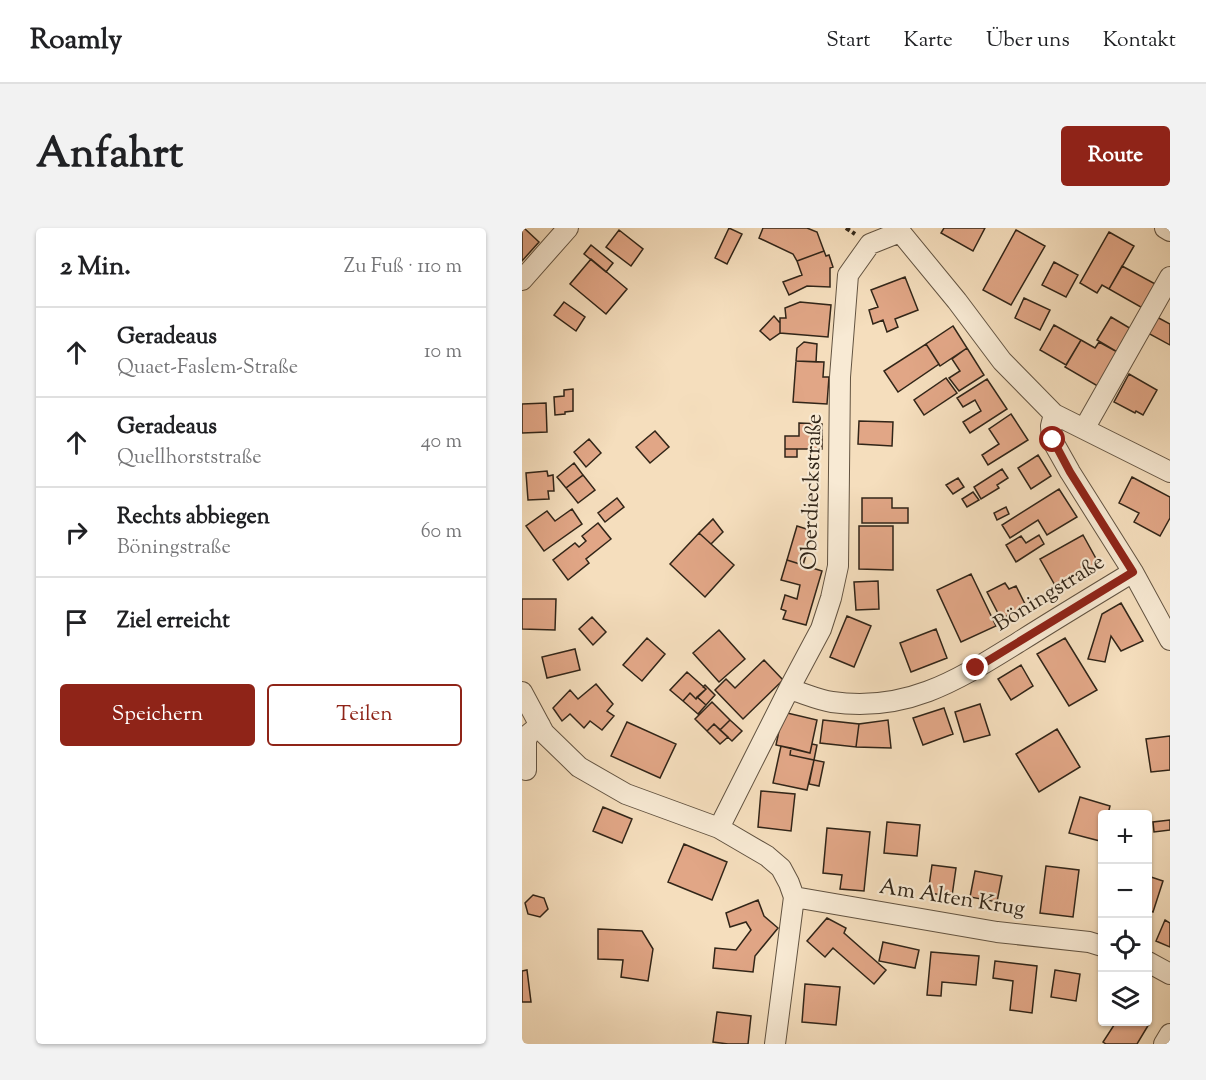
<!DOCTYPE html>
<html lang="de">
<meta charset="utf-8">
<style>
body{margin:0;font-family:"Sorts Mill Goudy",serif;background:#f2f2f2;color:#202124}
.controls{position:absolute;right:18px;bottom:18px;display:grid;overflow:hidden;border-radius:6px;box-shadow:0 2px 4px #0004}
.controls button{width:54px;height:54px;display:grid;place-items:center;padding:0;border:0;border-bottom:2px solid #e0e0e0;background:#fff;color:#202124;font:30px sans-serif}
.stop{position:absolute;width:18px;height:18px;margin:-14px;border:4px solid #8f2418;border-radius:50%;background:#fff}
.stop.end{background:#8f2418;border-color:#fff;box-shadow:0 2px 6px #0008}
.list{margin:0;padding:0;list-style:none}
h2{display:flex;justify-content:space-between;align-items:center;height:78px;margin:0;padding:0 24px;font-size:26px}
h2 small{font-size:20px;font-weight:400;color:#757577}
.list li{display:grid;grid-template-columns:39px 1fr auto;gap:18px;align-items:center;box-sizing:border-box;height:90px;padding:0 24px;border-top:2px solid #e0e0e0}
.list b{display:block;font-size:22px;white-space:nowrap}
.list p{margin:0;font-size:20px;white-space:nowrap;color:#757577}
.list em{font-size:20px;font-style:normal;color:#757577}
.actions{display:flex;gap:12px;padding:18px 24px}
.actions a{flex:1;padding:14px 0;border:2px solid #8f2418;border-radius:6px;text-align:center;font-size:21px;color:#8f2418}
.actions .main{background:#8f2418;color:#fff}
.icon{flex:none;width:33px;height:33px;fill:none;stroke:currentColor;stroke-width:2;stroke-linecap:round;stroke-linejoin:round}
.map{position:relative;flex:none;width:648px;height:816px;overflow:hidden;border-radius:6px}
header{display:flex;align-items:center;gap:36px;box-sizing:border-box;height:84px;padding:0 30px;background:#fff;border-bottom:2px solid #e0e0e0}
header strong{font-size:28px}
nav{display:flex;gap:33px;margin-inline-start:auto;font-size:21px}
.intro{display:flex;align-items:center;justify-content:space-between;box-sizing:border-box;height:144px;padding:0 36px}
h1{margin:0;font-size:42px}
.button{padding:15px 27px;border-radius:6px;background:#8f2418;color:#fff;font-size:21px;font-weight:700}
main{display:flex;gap:36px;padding:0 36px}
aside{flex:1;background:#fff;border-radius:6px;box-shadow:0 2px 4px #0004}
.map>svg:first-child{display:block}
.building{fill:#e1a686;stroke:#312518;stroke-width:1.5}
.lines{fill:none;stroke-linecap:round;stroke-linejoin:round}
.minor-casing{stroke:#625341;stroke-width:22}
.path{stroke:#312518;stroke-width:4;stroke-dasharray:4.5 3;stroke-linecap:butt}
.minor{stroke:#f8ead4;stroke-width:20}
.route{stroke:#8f2418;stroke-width:8}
.labels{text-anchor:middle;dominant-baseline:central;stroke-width:4.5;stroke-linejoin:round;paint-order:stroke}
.street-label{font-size:22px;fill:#312518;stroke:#f8ead4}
</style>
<header>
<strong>Roamly</strong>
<nav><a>Start</a><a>Karte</a><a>Über uns</a><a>Kontakt</a></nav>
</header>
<div class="intro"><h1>Anfahrt</h1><a class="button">Route</a></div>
<main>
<aside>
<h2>2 Min.<small>Zu Fuß · 110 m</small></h2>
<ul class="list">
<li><svg class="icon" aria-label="ahead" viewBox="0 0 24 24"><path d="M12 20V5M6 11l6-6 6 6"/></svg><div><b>Geradeaus</b><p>Quaet-Faslem-Straße</p></div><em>10 m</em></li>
<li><svg class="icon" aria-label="ahead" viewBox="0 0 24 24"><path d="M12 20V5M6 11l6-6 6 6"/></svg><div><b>Geradeaus</b><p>Quellhorststraße</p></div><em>40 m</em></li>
<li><svg class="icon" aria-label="right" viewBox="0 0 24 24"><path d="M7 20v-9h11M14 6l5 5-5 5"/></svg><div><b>Rechts abbiegen</b><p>Böningstraße</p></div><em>60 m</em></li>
<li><svg class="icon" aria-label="arrive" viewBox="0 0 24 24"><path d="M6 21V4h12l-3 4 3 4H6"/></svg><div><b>Ziel erreicht</b></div></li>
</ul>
<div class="actions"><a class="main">Speichern</a><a>Teilen</a></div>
</aside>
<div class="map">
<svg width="648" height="816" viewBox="0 0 648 816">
<rect width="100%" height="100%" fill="#f5debd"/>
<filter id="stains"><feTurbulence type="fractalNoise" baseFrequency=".00333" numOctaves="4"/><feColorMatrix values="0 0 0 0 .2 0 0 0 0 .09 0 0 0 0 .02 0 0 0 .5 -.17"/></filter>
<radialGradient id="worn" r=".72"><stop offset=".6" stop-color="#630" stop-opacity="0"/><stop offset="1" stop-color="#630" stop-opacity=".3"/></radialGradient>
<path class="building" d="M0 0H2L17 14 0 33Z
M207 0 220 6 205 36 193 30Z
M241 0H285L295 4 302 23 275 33 271 26 237 10Z
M422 0H463L451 23 419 5Z
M97 2 121 21 109 38 84 19Z
M494 2 523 18 489 77 461 62Z
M587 4 612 18 587 61 580 57 575 65 558 55Z
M69 17 91 35 84 44 62 26Z
M302 23 304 28 307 27 311 39 308 40V59L285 58 267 67 261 54 280 47 275 33Z
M69 31 105 61 84 86 48 56Z
M532 34 556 47 544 69 520 57Z
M600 38 637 58 624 82 587 61Z
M383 49 396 82 373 91 376 99 365 104 361 92 351 96 347 82 356 79 349 62Z
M502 70 528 82 518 102 493 90Z
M42 74 63 89 54 103 32 87Z
M278 74 309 77 306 109 258 105V90H264L263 80Z
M252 88 258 95V105L248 112 238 103Z
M633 88 648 96V117L624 104Z
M589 89 611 102 597 125 575 112Z
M532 97 559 112 544 137 518 122Z
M431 98 445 120 418 138 404 116Z
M559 112 573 120 577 114 599 126 579 160 543 139Z
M282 114 295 116 294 134 274 133 275 120Z
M404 116 417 136 376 164 362 143Z
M445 120 462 147 437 163 427 150 438 143 430 131Z
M274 133 302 134 301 149H307L305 176 271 174Z
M607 146 635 162 621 187 614 183 613 185 592 174Z
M424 150 435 165 402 187 392 172Z
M465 151 485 181 448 205 441 194 459 183 453 172 441 179 435 170Z
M51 161V183L43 184V186L33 187 32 169 42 168V162Z
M24 175 25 204 0 205V176Z
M489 186 506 212 466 237 460 227 477 216 467 201Z
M337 193 371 194 370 218 336 216Z
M277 195 300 196V221H263V208H277Z
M133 203 147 219 128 235 114 219Z
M67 211 79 225 64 239 52 224Z
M263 221H275V229H263Z
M516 227 529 248 509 261 496 240Z
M52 235 61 247 44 260 35 249Z
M480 241 486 250 475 257 477 260 459 271 452 259Z
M25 243 26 248 31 247 32 263H26L27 271 6 272 4 245Z
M61 247 73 262 56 275 44 260Z
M610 249 648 269V290L638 308 612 294 617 285 597 275Z
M436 250 442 259 431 266 424 257Z
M537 261 555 289 525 307 516 292 488 310 480 297Z
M451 264 457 272 445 279 440 271Z
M95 270 102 279 83 294 76 285Z
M340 270H370V280H386V295H340Z
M484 279 487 286 475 292 472 285Z
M50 281 60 296 22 323 4 298 25 283 33 293Z
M191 291 201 304 189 316 177 305Z
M76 295 89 311 64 331 67 335 46 352 31 332 53 315 57 319 64 313 60 308Z
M275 298 291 303 281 337 265 332Z
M337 298H371V342L337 341Z
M177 305 212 337 183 369 148 336Z
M517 307 522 316 494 334 484 317 499 308 504 315Z
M561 307 577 336 534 359 518 331Z
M265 332 300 343 284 397 261 391 264 383 259 381 263 367 275 371 278 357 259 352Z
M449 346 474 398 439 414 415 362Z
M356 353 357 381 334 382 332 354Z
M483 355 487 361 494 358 504 378 479 391 465 364Z
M0 371H34L33 402 0 401Z
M599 375 621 413 599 423 589 408 583 434 566 431 580 386Z
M325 388 349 398 332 439 308 429Z
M70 389 84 404 71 417 57 401Z
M414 401 425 430 389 444 378 415Z
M197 402 223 431 197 454 171 425Z
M125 410 143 426 120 453 101 437Z
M543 410 575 462 547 478 515 426Z
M53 421 58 442 25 450 20 429Z
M242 432 261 452 221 491 193 462 204 451 213 460Z
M499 437 511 458 489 472 476 451Z
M165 444 184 461 174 471 168 465 161 473 148 462Z
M74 456 91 476 85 483 92 488 80 502 68 493 62 500 48 486 40 493 31 480 48 462 56 471Z
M183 457 193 467 184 477 175 469 184 461 181 459Z
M168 465 174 471 175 469 184 477 176 486 161 473Z
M190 474 208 492 198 502 192 496 185 503 173 491Z
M458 476 468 507 442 514 433 484Z
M422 480 431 506 401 517 391 490Z
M261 484 295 492 288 525 254 517Z
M208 492 220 503 210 513 198 502Z
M301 492 337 496 334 519 298 515Z
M366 492 369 520 334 519 337 496Z
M105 494 154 516 138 550 89 528Z
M192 496 206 509 198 516 185 503Z
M535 501 558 539 517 564 494 526Z
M648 508V542L629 544 624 511Z
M290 516 295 517 292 532 268 527 269 520 288 525Z
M259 518 269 520 268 527 292 532 285 562 251 555Z
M292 532 302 534 297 558 287 556Z
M239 563 273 566 269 603 236 599Z
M558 569 588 578 586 586H580V604L578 613 547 605Z
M81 579 110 591 100 615 71 603Z
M648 592V602L632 604 631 594Z
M365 594 398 597 395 628 362 625Z
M305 600 348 604 342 663 318 661 320 647 301 645Z
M162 616 205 634 190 672 146 654Z
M410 637 434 640 430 668 406 665Z
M524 638 557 642 551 689 518 685Z
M453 643 480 648 475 674 448 669Z
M626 648 641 653 631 684 626 682Z
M11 667 22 670 26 681 18 689 6 686 3 675Z
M236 672 242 688 256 700 233 728 231 744 191 740 193 720 214 722 229 702 224 694 208 699 204 685Z
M305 690 324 700 322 705 364 742 352 756 311 720 303 729 285 713Z
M643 692 648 695V719L634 713Z
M76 701 120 703 131 721 126 753 99 749 101 732 76 731Z
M361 714 397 722 393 740 357 733Z
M409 724 457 728 454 757 420 754 419 768 405 767Z
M473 733 515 738 510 785 488 782 491 753 471 750Z
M5 742 9 774H0V743Z
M533 742 558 746 554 773 529 769Z
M283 756 318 759 314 797 280 794Z
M195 784 229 788 226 816H206L191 814Z
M594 794H623L627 796 615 816H584L581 814Z"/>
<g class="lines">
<g class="minor-casing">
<path id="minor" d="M375 0 435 73 480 133 532 186 648 244
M643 0 648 3
M0 52 46 0
M532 186 529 198 530 212 548 244 611 344 648 412
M562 201 648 49
M267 461C281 465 296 472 310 474 386 485 437 451 497 414 535 390 573 367 611 344
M0 464 22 505 57 539 104 566 197 600 245 628 259 640 267 655 272 669 253 816
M4 542V512L7 506 18 497
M197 600 267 461 299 401 309 370 316 338 318 149 326 47 348 16 378 4
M272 669 475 704 567 714 580 718
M626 734 648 746
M642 816 648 806"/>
</g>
<path class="path" d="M324 0 333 6"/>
<use href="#minor" class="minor"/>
</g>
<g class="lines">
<path class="route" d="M454 440 611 344 548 244 531 212"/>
</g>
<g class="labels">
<g class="street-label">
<text transform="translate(291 264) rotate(-88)">Oberdieckstraße</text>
<text transform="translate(528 366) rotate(-32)">Böningstraße</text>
<text transform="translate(430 671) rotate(9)">Am Alten Krug</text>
</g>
</g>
<rect width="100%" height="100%" filter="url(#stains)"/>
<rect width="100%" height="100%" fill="url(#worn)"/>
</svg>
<div class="controls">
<button>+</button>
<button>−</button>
<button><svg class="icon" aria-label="locate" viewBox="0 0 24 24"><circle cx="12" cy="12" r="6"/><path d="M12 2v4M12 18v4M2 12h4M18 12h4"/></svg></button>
<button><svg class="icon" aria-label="layers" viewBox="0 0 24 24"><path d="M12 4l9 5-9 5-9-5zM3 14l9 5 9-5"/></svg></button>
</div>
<div class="stop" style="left:531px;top:212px"></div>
<div class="stop end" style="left:454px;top:440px"></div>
</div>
</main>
